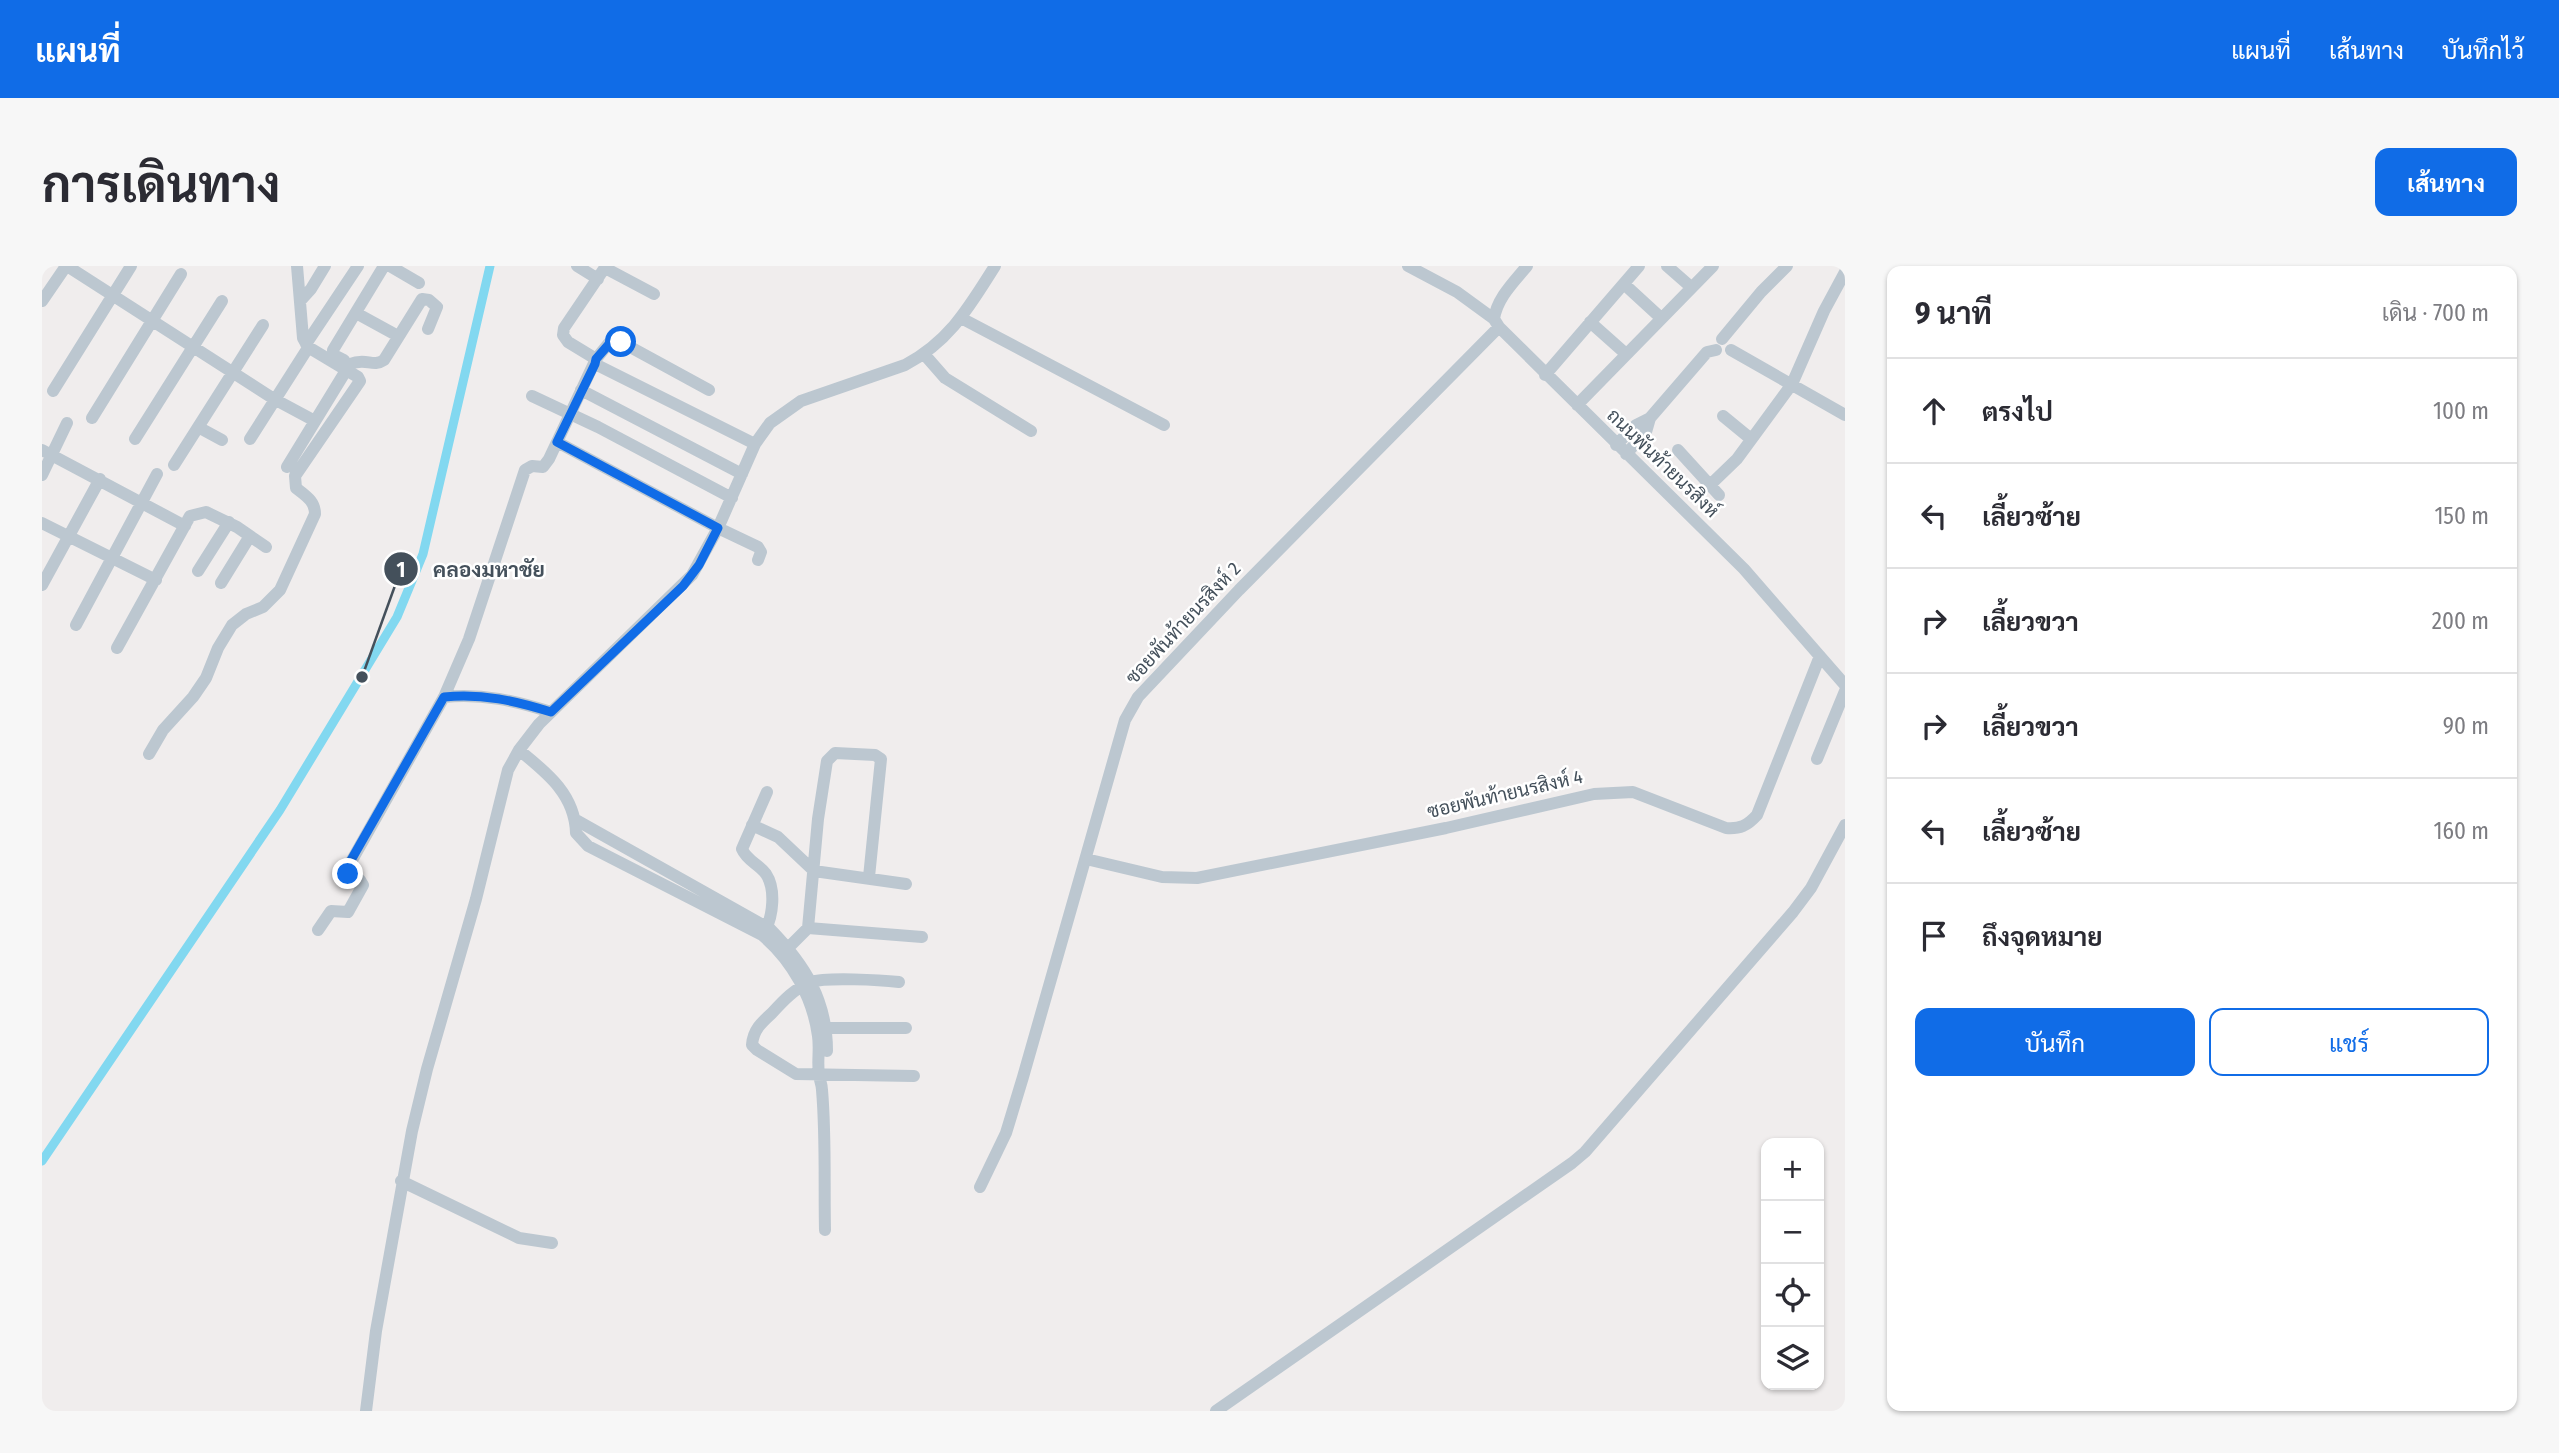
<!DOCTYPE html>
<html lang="th">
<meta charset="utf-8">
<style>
body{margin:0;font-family:"Fira Sans Condensed",Sarabun,sans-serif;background:#f7f7f7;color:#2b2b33}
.controls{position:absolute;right:21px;bottom:21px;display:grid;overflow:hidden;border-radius:14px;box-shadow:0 2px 5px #0004}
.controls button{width:63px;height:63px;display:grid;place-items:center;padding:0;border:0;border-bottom:2px solid #e1e1e2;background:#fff;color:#2b2b33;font:35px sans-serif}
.stop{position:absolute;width:21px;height:21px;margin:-16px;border:5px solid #106ce7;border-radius:50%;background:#fff}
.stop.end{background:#106ce7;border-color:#fff;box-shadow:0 2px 7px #0008}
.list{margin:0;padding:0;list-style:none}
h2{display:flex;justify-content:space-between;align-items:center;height:91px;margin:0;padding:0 28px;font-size:30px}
h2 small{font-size:23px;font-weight:400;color:#7c7c81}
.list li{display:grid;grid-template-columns:46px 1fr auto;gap:21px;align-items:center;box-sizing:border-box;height:105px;padding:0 28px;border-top:2px solid #e1e1e2}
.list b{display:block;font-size:26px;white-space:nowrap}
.list em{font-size:23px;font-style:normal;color:#7c7c81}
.actions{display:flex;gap:14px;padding:21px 28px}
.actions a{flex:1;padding:16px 0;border:2px solid #106ce7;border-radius:14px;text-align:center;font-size:24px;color:#106ce7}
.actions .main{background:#106ce7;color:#fff}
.icon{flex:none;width:38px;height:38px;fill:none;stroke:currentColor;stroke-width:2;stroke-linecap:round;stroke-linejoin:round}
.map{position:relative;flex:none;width:1803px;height:1145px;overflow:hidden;border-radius:14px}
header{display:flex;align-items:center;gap:42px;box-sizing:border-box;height:98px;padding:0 35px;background:#106ce7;color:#fff}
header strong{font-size:33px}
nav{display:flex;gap:38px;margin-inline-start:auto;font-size:24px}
.intro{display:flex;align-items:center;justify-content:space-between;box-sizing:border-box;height:168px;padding:0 42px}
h1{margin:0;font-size:49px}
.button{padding:18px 32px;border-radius:14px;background:#106ce7;color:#fff;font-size:24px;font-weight:700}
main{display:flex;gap:42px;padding:0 42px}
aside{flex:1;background:#fff;border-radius:14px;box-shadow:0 2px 5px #0004}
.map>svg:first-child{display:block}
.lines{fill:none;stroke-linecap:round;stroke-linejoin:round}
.canal{stroke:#82d8f0;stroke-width:9}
.minor{stroke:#bcc7d0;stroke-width:12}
.route{stroke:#106ce7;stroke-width:9}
.labels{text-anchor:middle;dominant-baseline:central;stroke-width:5;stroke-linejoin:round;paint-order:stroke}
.street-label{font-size:19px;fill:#44505b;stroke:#fff}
.leader{fill:none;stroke:#44505b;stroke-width:2.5}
.callout-dot{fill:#44505b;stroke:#fff;stroke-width:2.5}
.mark-label{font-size:21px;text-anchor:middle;font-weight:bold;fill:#fff}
.callout-label{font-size:21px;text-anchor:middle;font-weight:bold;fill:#44505b;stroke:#fff;stroke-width:5;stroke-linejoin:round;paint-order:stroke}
</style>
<header>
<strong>แผนที่</strong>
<nav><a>แผนที่</a><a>เส้นทาง</a><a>บันทึกไว้</a></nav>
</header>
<div class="intro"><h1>การเดินทาง</h1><a class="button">เส้นทาง</a></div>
<main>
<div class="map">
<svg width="1803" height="1145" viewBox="0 0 1803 1145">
<rect width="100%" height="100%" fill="#f0eded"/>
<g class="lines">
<path class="canal" d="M0 895 238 544 355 351 381 288 448 0"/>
<path class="minor" d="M25 0 232 133 273 155
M348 0 377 17
M535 0 556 13
M1366 0 1415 26 1452 53
M1485 0C1472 16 1455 32 1452 53L1457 61 1702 303 1803 419
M1625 0 1649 21
M563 2 612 28
M1582 18 1619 52
M259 34 269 23 283 0
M0 35 24 0
M314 47 356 70
M919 52 1122 159
M1548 56 1584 88
M1680 73 1719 26 1745 0
M264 78 316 0
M1689 84 1803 149
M882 88 903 112 989 165
M554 93 526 76 521 69 522 62 564 0
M302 94 292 89 291 84 342 0
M553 98 713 178
M1503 109 1597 0
M539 124 700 208
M11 125 89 0
M490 130 556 161 690 232
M1535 139 1671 0
M1681 150 1709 173
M50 152 139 8
M156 161 180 174
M93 173 180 35
M208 173 264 85
M515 176 676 262 716 281 719 286 716 294
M1574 179 1594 159 1608 152 1665 86 1674 84
M0 184 143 260
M1636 184 1677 229
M1584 188 1604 166 1608 152
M132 199 221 59
M245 201 308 98C325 91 330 102 342 94L380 33 387 34 395 41 386 63
M0 209 25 157
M1667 220 1695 193 1750 118 1782 45 1803 6
M0 257 114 314
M156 305 187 256
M179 317 208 270
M0 319 58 213
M34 359 115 208
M75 382 148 250 164 246 195 261 224 281
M402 431C440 427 474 435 509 446
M477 484C504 506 533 528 534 567L546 580 720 669C750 694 771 732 776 770 778 783 775 796 777 808 777 813 780 818 780 824 784 870 782 917 783 964
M107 488 121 464 151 431 164 412 176 382 190 359 204 348 221 341 238 324 273 248C273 235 264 230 254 222L253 210 318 115 316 111 266 81 261 72 255 0
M1775 493 1803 425
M534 554 728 663C763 699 785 734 785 785
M710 559 736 571 772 605 864 618
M1044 593 1120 611 1155 612 1404 562 1552 528 1591 526 1684 562C1698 563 1705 560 1715 549L1778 390
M766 662 776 553 785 495 793 487 833 489 839 493 827 611
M276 664 289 645 306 646 321 619 318 614 306 608 305 603 402 431 427 373 483 204 490 200 501 201 507 193 554 93 567 77 579 76 667 124
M723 665C731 650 734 623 724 608 717 598 705 595 700 583L725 526
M747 681 766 662 880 671
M857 716C839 714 784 711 769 716 753 722 741 735 730 747 720 756 711 764 710 779L715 784 754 808 872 810
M785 762H864
M359 915 477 972 510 977
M938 921 964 867 981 811 1083 454 1096 431 1197 324 1457 61
M324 1145 334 1065 370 865 385 803 434 633 466 504 477 484 497 458 650 309 676 262 713 178 728 157 759 135 863 99C908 75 927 41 953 0
M1174 1145 1530 897 1543 886 1751 646 1769 622 1803 559"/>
</g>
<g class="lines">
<path class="route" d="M306 608 304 603 402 431C440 427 474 435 509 446L641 320 657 299 676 262 515 176 553 98 554 93 568 77 579 76"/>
</g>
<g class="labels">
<g class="street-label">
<text transform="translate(1621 197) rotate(44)">ถนนพันท้ายนรสิงห์</text>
<text transform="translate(1141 357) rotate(-47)">ซอยพันท้ายนรสิงห์ 2</text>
<text transform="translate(1463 528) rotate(-13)">ซอยพันท้ายนรสิงห์ 4</text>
</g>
</g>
<path class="leader" d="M320 411L359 303"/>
<g class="callout-dot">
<circle cx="320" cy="411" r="7"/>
<circle cx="359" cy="303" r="18"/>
</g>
<g class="mark-label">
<text x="359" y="311">1</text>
</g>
<g class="callout-label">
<text x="447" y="311">คลองมหาชัย</text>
</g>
</svg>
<div class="controls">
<button>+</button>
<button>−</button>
<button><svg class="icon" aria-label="locate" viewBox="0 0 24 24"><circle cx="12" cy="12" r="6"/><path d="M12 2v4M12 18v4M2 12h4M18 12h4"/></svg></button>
<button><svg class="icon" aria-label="layers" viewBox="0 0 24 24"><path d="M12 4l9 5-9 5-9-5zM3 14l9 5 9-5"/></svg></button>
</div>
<div class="stop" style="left:579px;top:76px"></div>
<div class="stop end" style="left:306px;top:608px"></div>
</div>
<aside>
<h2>9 นาที<small>เดิน · 700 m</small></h2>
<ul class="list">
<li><svg class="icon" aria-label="ahead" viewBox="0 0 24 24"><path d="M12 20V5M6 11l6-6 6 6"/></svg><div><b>ตรงไป</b></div><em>100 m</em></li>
<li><svg class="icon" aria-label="left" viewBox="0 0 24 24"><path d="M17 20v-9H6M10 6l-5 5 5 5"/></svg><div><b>เลี้ยวซ้าย</b></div><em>150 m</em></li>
<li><svg class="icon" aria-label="right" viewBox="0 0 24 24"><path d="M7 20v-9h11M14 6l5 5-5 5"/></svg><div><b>เลี้ยวขวา</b></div><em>200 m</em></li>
<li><svg class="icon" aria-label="right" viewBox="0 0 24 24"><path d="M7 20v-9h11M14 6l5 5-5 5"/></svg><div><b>เลี้ยวขวา</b></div><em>90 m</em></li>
<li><svg class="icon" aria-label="left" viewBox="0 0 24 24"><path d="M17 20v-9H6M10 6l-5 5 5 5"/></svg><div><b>เลี้ยวซ้าย</b></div><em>160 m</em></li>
<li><svg class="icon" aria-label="arrive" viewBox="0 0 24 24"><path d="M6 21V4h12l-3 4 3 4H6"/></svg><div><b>ถึงจุดหมาย</b></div></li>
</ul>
<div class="actions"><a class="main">บันทึก</a><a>แชร์</a></div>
</aside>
</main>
